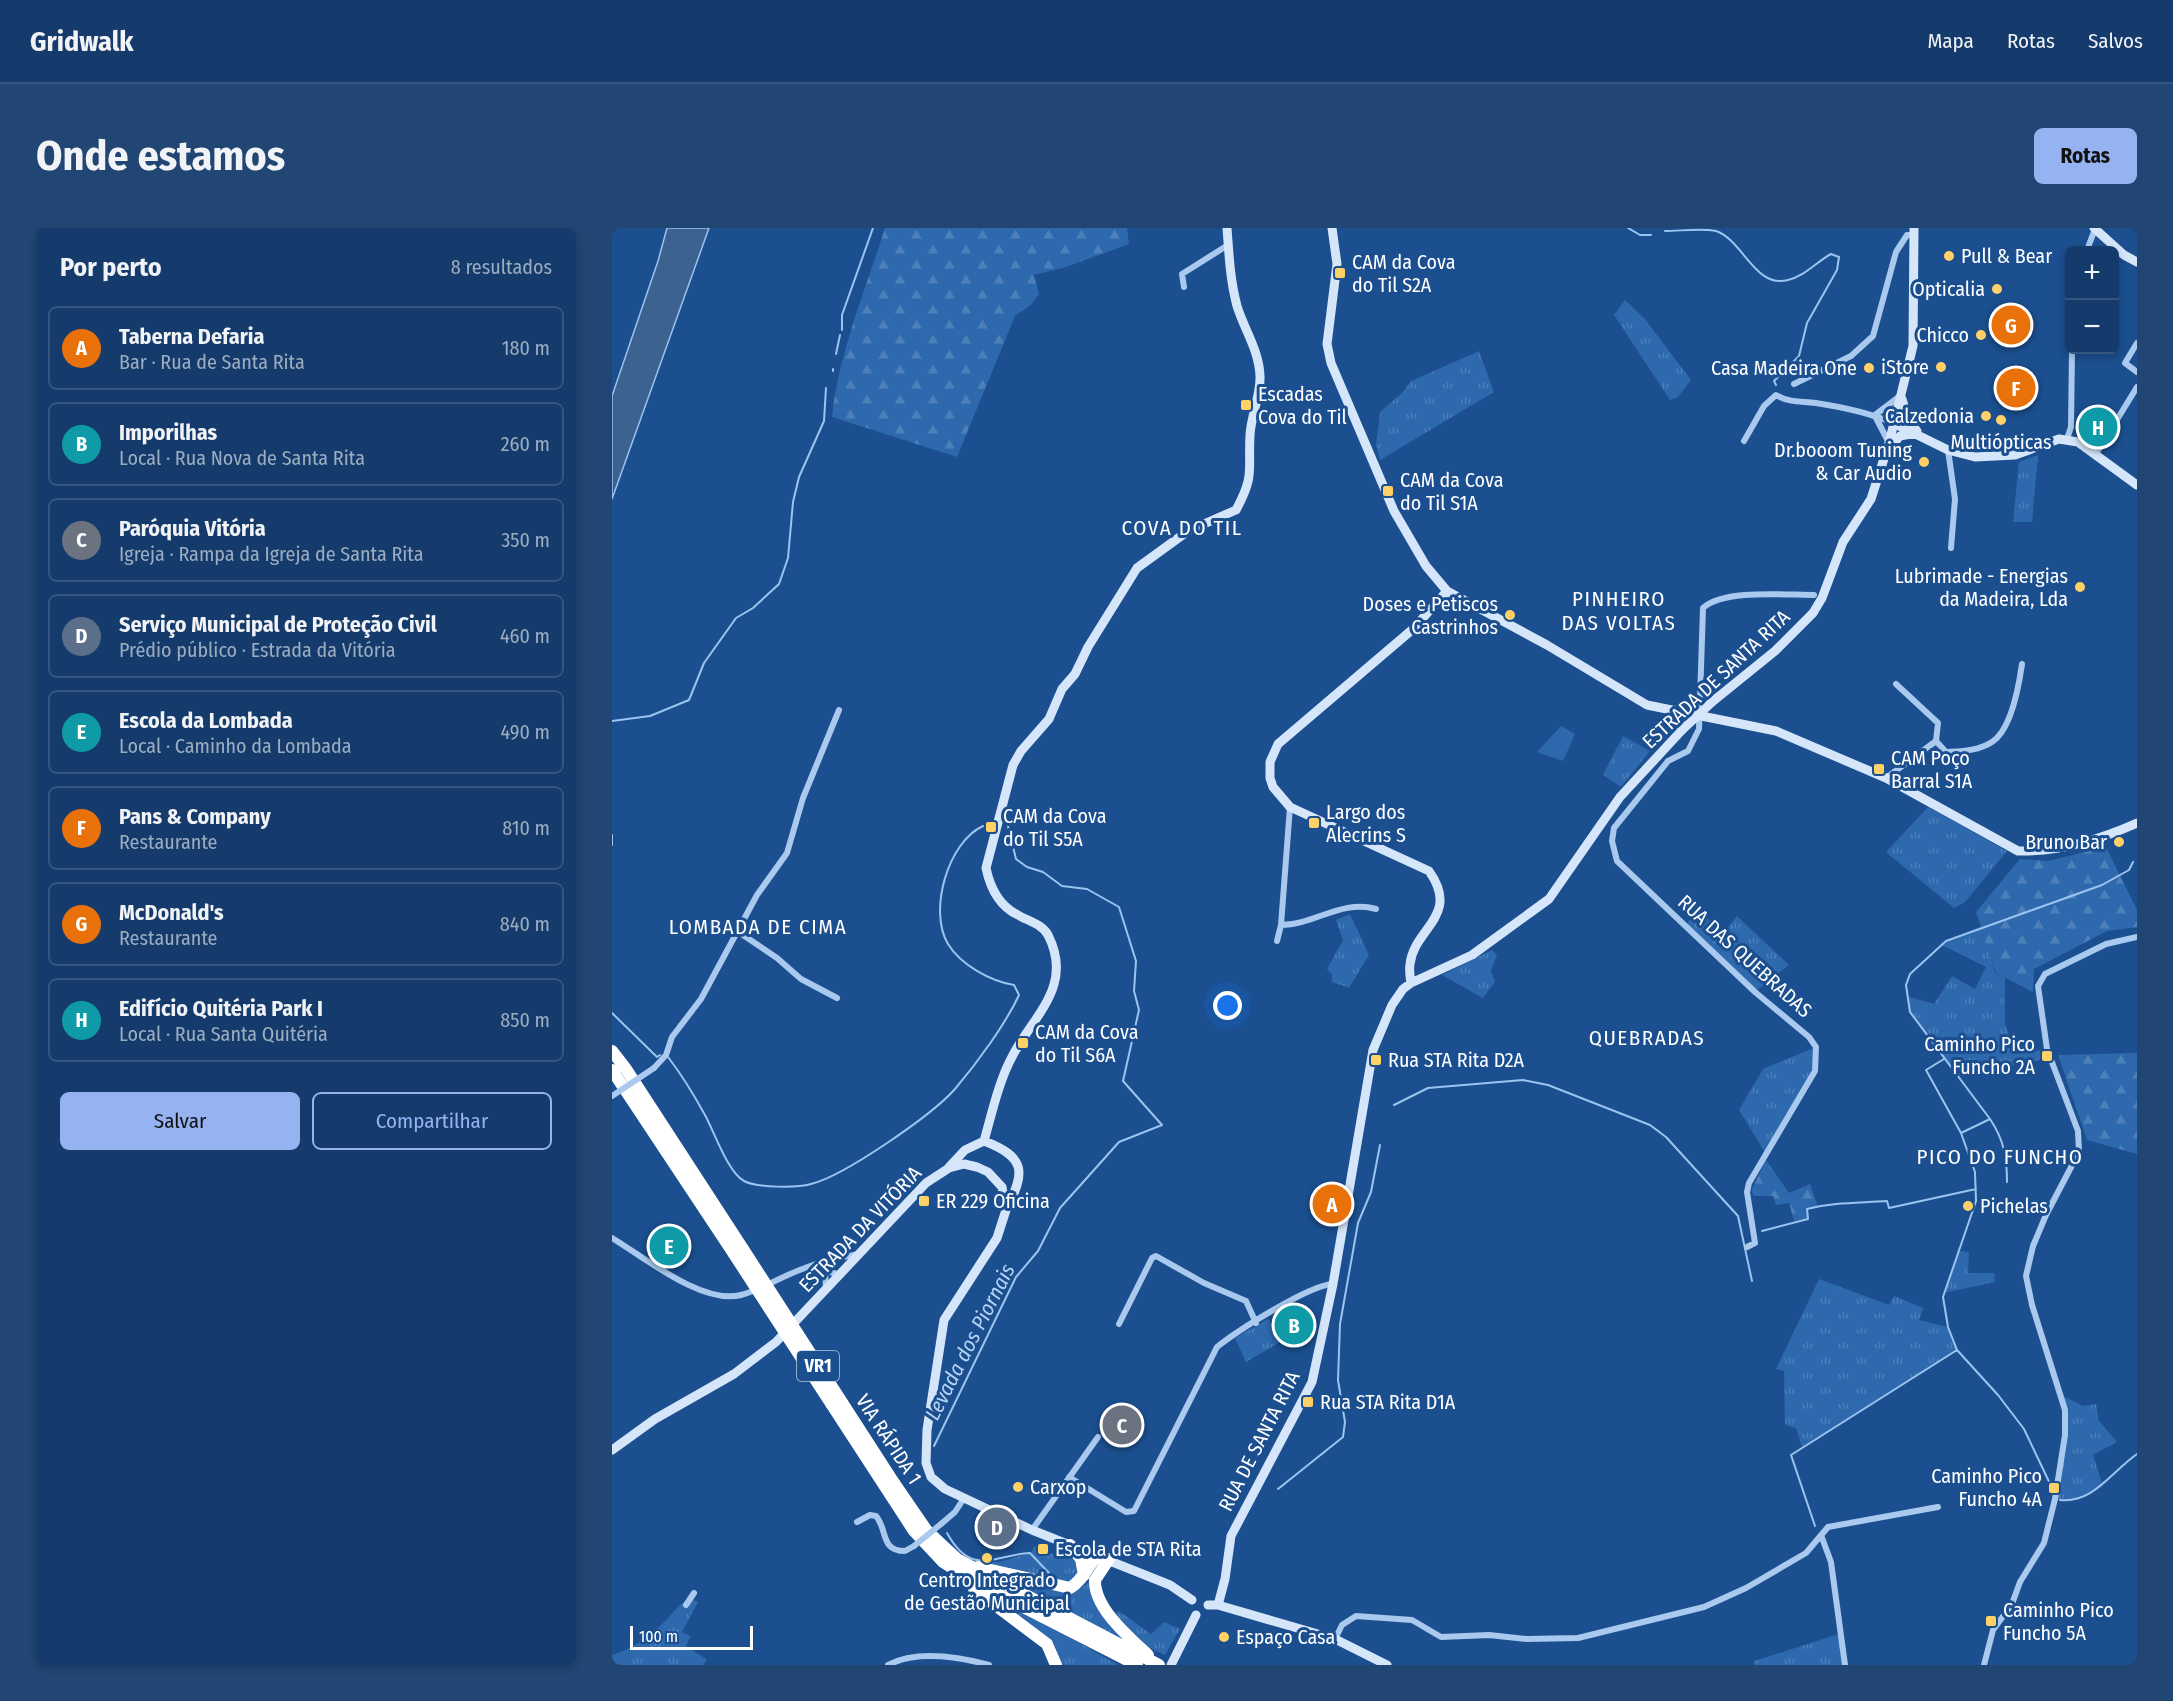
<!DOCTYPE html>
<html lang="pt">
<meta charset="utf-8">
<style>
body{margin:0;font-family:"Fira Sans Condensed",sans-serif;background:#214673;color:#f1f3f6}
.controls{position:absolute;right:18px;top:18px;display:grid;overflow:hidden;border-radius:9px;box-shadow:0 3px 9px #0003}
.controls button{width:54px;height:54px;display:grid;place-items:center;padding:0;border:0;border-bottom:2px solid #33557e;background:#143b6b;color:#f1f3f6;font:30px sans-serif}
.scale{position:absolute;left:18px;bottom:15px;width:123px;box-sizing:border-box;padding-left:6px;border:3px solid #fff;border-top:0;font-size:16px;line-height:21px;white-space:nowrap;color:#fff;-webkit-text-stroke:4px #1b4f8f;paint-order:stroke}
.you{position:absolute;left:616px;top:778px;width:21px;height:21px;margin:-15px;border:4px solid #fff;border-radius:50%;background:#1a73e8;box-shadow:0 0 0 9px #1a73e833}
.badge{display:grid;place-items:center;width:39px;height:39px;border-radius:50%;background:#95b2f1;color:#fff;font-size:20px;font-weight:700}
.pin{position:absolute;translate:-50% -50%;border:3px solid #fff;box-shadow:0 2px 6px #0006}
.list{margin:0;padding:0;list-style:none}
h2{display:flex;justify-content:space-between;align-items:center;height:78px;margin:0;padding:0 24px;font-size:26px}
h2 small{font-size:20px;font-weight:400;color:#9dadc1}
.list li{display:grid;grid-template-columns:39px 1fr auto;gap:18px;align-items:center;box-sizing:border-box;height:84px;margin:0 12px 12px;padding:0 12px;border:2px solid #33557e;border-radius:9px}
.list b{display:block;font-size:22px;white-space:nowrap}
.list p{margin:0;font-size:20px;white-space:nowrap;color:#9dadc1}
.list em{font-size:20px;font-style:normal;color:#9dadc1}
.actions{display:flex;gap:12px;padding:18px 24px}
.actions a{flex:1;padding:14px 0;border:2px solid #95b2f1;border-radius:9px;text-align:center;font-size:21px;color:#95b2f1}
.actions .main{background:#95b2f1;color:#111}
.map{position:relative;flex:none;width:1525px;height:1437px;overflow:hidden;border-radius:9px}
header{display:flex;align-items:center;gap:36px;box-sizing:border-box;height:84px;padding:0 30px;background:#143b6b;border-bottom:2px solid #33557e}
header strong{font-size:28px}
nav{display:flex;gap:33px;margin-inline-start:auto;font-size:21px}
.intro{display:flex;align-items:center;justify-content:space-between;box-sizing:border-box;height:144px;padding:0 36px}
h1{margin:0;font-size:42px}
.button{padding:15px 27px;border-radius:9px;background:#95b2f1;color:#111;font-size:21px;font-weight:700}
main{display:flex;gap:36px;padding:0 36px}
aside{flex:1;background:#143b6b;border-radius:9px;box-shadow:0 3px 9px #0003}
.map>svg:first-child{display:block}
.grass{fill:url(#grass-tufts)}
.forest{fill:url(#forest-firs)}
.pitch{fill:#2e69ad}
.water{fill:#3c6290;stroke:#9cc4f0;stroke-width:1.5}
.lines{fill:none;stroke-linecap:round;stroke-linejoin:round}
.stream{stroke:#9cc4f0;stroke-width:2}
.street{stroke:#a9c9ee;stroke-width:6}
.secondary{stroke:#d6e6fa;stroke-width:9}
.highway{stroke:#fff;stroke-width:12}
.street-bridge{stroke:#a9c9ee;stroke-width:6}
.secondary-bridge{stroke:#d6e6fa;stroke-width:9}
.highway-bridge{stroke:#fff;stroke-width:12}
.poi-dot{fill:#ffd166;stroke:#1b4f8f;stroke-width:2}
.labels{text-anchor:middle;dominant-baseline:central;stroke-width:6;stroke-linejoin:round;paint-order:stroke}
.shield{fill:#1b4f8f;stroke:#bbcadd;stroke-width:1.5}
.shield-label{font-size:18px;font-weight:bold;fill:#fff}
.poi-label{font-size:20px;fill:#fff;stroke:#1b4f8f;text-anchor:start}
.street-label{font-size:20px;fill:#fff;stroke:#1b4f8f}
.neighbourhood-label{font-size:21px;letter-spacing:1.5px;fill:#fff;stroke:#1b4f8f}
.water-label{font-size:21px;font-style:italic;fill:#b5d3f5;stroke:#1b4f8f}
</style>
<header>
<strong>Gridwalk</strong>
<nav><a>Mapa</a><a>Rotas</a><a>Salvos</a></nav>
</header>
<div class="intro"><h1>Onde estamos</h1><a class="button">Rotas</a></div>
<main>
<aside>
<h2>Por perto<small>8 resultados</small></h2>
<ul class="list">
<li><span class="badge" style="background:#e8710a">A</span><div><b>Taberna Defaria</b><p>Bar · Rua de Santa Rita</p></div><em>180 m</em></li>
<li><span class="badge" style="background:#0f9aa8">B</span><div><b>Imporilhas</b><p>Local · Rua Nova de Santa Rita</p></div><em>260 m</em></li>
<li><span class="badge" style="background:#6b7280">C</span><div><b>Paróquia Vitória</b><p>Igreja · Rampa da Igreja de Santa Rita</p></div><em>350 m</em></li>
<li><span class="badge" style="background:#5c6f8a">D</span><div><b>Serviço Municipal de Proteção Civil</b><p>Prédio público · Estrada da Vitória</p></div><em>460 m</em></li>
<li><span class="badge" style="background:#0f9aa8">E</span><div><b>Escola da Lombada</b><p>Local · Caminho da Lombada</p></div><em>490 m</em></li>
<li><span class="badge" style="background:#e8710a">F</span><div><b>Pans &amp; Company</b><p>Restaurante</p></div><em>810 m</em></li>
<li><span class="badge" style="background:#e8710a">G</span><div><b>McDonald's</b><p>Restaurante</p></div><em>840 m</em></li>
<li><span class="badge" style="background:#0f9aa8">H</span><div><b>Edifício Quitéria Park I</b><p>Local · Rua Santa Quitéria</p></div><em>850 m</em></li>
</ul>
<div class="actions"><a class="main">Salvar</a><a>Compartilhar</a></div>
</aside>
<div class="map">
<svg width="1525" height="1437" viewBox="0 0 1525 1437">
<defs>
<pattern id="grass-tufts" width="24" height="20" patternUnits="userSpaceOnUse" patternTransform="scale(1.5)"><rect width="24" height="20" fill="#2e69ad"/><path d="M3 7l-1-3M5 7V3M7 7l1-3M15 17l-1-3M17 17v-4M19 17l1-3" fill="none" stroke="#4d80b9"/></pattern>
<pattern id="forest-firs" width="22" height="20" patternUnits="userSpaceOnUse" patternTransform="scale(1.5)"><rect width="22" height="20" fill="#2e69ad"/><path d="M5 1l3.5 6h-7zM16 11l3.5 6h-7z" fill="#4d80b9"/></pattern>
</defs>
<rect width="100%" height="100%" fill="#1b4f8f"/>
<path class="grass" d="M1013 72 1033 91 1079 152 1066 169 1058 172 1002 87Z
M867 123 882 164 768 232 764 217 768 184 791 164 799 153Z
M1426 227 1420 294H1401L1407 234Z
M1011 508 1038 523 1009 559 991 547Z
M1316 579 1395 623 1353 674 1342 680 1274 624Z
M1086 682 1112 705 1125 688 1177 737 1143 764 1073 698Z
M738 686 757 727 737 760 720 754V746L715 741 731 712 724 692Z
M1370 698 1383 745 1393 750V796L1404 826 1435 821 1439 830 1344 848 1297 784 1295 768 1322 776 1340 748 1363 761 1374 739 1328 716Z
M880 722 885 727 879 743 883 754 871 770 830 747Z
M1204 819 1206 833 1154 926 1127 882 1151 841Z
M1346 1023 1357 1024 1356 1045H1382L1383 1054 1332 1065Z
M1207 1051 1277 1077 1282 1068 1311 1080 1307 1092 1336 1099 1345 1122 1190 1219 1184 1200 1173 1197 1172 1143 1164 1141Z
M656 1091 672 1112 634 1134 623 1110Z
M1449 1167 1471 1178 1484 1176 1487 1193 1505 1214 1481 1227 1491 1258 1465 1272 1443 1271 1453 1207Z
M422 1318C428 1320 435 1325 441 1326 457 1328 460 1326 468 1342L462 1353 453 1354 370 1334H387L419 1325Z
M486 1335 480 1350 511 1411 397 1355 394 1349 463 1363 475 1356Z
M381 1367 507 1437H448L443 1416Z
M79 1371 86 1374 70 1404 79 1408 74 1418 94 1431 92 1437H0V1427C21 1421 42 1405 57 1389 66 1379 66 1377 79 1371Z
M507 1383 539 1406 552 1394 568 1401 553 1427 537 1420 502 1386Z
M1227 1406 1233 1437H1142V1433Z"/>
<path class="forest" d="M273 0H515L517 16 454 39 422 47 427 66 419 77 403 88 345 229 220 189C226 127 254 60 273 0Z
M1494 619 1525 682V699L1495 703 1422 741 1421 764 1384 745 1364 684 1408 631 1436 633Z
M1525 825V926L1475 912 1446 827Z
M1154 932 1177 965 1198 956 1206 979 1196 982 1197 990 1182 993 1177 975 1164 977 1161 968H1142L1139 963Z"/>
<path class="pitch" d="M949 498 963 506 951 533 925 524Z"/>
<path class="water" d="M55 0H97L0 271V168L46 33Z"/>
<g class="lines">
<path class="stream" d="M1016 0 1028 7H1039
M1053 3C1068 3 1090 0 1104 3 1131 12 1143 61 1176 52 1193 48 1204 34 1219 26L1227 29 1225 42 1195 95 1187 128 1162 153 1164 157
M230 102V87L261 0
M224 126 228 107
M221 141V143
M0 493 38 488 77 472 92 435 124 390 141 380 167 356 176 330 181 274 187 249 212 193 214 160
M0 607V617
M0 785 45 829 48 827
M56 829C70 847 82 867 93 887 102 903 116 945 132 953 145 960 185 960 199 956 232 948 320 887 343 861 365 835 393 797 407 767L402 757C378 753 349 737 336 716 316 683 336 614 371 598
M1332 831 1314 842 1349 905 1363 944 1364 973 1331 1069 1336 1099 1345 1122 1386 1167 1412 1201 1441 1262
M782 877 816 860 911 852 936 857 1038 897 1054 909 1126 988 1140 1053
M1378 891C1392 912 1395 929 1395 954
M1349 905 1378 891 1298 784 1294 757 1298 746 1334 713 1490 657 1517 642 1521 634
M1150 1003 1196 991 1195 981C1222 974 1248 975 1275 973L1277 980 1364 961
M322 1218 404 1049 426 1023 448 980 507 914 550 897 511 853 527 782 522 763 524 733 507 679 475 661 450 658 431 644 415 639 404 631 396 598
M666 1261 731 1209 733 1194 726 1152 728 1096 746 995 759 964 768 917
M1448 1272C1481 1276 1500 1243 1525 1226
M1203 1298 1179 1227 1345 1122
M335 1305C360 1350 382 1327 418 1325L437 1345"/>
<path class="street" d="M1475 22 1483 1
M572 59 570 46 616 17
M1525 115 1513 135 1525 144
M1182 156 1239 128 1261 108 1284 24 1295 7H1301
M1263 187 1288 168
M1263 188 1276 213
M1455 211 1459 199 1460 122
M1132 213 1152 178 1164 167C1178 175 1189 173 1204 175 1230 179 1258 185 1281 195
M1336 222 1343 271 1339 320
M1484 226 1525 159
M1284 456 1326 495 1324 513
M1274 550 1324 513 1334 524C1350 523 1366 523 1380 514 1399 502 1407 457 1410 436
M678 579 669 697C702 697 730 671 764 681
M125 703 165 730 189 751 225 770
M665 713 669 697
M42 840 54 827 60 809 89 771 145 667 175 625 191 570 227 482
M0 1010C32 1029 90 1077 129 1067 151 1061 172 1047 193 1040 210 1033 229 1029 247 1026
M1135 1019 1143 1015 1135 964 1137 955 1203 843 1204 819 1197 809 1143 764 1005 633 1000 613 1002 600 1056 533 1076 523 1087 501 1091 380C1112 361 1173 367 1202 367
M200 1039 229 1047
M213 1041 214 1061
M507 1096 540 1030 544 1028 592 1055 634 1073 644 1095
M457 1249 514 1284 522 1283 605 1119C625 1103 697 1057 721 1056
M245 1294 258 1287 264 1288C276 1302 268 1323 293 1323L302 1318
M329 1296 343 1284 352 1270
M420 1302 486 1209
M1209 1307 1219 1334 1233 1437
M74 1377 82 1365
M723 1411 730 1397 744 1388 800 1392 829 1409 877 1407 915 1411 966 1410 1092 1379 1134 1360 1194 1325 1216 1299 1326 1279
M276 1437C305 1422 347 1429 377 1437
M1372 1437 1381 1402 1400 1376 1408 1354 1432 1315 1443 1271 1453 1207V1182L1420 1077 1414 1048 1421 1018 1434 987 1467 924 1466 903 1435 821 1426 758 1433 746 1494 716 1525 709"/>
<path class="secondary" d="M720 0 725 36 715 116 719 135 782 283 814 338 835 363 935 417 1035 477 1164 503 1274 550 1406 623C1445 624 1489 611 1525 595
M1482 0 1512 27 1525 34
M1290 171 1296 192 1305 203
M1281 195 1336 222 1363 229 1403 227 1447 211 1466 214 1525 257
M1279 218 1288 208 1304 205
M1100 474 1163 423 1201 385 1210 370 1231 314 1259 271 1277 215 1301 118 1302 0
M799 755C798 749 797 742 798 736 802 700 849 688 817 643L678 579 661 559 658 550V534L666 516 801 401 835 363
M372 913C380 885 387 852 401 827 422 787 462 758 436 707 430 696 416 693 406 687 387 678 378 659 374 640L401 537 409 523 437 491 450 461 463 446 476 419 525 340 576 303 624 282C643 247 636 243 638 207 639 187 649 167 648 148 647 122 632 101 625 78 618 52 617 26 615 0
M337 939 353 922 372 913C414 929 414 944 394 982
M0 1222 43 1191 122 1146 164 1114 314 955 337 940 352 936 365 939 376 944 390 959 394 982 385 1010 332 1092 315 1202 314 1235 319 1249 333 1261 420 1302 558 1357 580 1372
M596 1377H606L723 1411 775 1437
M606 1377 613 1351 619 1308 700 1154 721 1056 761 822 780 777 791 761 799 755 860 727 937 671 1008 569 1070 502
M559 1437 584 1387"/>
<path class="highway" d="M0 823 14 841 131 1021
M0 842 122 1026
M220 1177 302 1303 331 1334 364 1355 525 1437
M282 1255 315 1303 345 1331 547 1437
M458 1317 469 1331 472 1347
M497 1331 483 1352C482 1380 517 1409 536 1427
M366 1339 458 1360C472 1352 475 1337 487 1327
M362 1361 435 1416 444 1437"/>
<path class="street-bridge" d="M0 868 42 840
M302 1318 329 1296"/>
<path class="secondary-bridge" d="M1070 502 1100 474"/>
<path class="highway-bridge" d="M131 1021 282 1255
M122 1026 220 1177"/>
</g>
<g class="poi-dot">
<circle cx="1337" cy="28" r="6"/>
<rect x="722" y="39" width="12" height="12" rx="3"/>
<circle cx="1385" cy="61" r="6"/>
<circle cx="1369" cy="107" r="6"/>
<circle cx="1329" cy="139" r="6"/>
<circle cx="1257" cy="140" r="6"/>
<rect x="628" y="171" width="12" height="12" rx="3"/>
<circle cx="1374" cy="188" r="6"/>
<circle cx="1389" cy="192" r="6"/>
<circle cx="1312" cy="234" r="6"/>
<rect x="770" y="257" width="12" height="12" rx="3"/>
<circle cx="1468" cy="359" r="6"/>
<circle cx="898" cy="387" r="6"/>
<rect x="1261" y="535" width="12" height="12" rx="3"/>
<rect x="696" y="589" width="12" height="12" rx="3"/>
<rect x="373" y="593" width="12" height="12" rx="3"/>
<circle cx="1507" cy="614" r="6"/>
<rect x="405" y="809" width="12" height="12" rx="3"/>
<rect x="1429" y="822" width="12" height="12" rx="3"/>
<rect x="758" y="826" width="12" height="12" rx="3"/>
<rect x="306" y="967" width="12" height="12" rx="3"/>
<circle cx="1356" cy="978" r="6"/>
<rect x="690" y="1168" width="12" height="12" rx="3"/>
<circle cx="406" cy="1259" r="6"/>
<rect x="1436" y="1254" width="12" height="12" rx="3"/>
<rect x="425" y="1315" width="12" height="12" rx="3"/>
<circle cx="375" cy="1330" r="6"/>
<rect x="1373" y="1387" width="12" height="12" rx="3"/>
<circle cx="612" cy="1409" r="6"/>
</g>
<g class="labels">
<rect class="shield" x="185" y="1123" width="42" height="30" rx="4.5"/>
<g class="shield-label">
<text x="206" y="1138">VR1</text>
</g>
<g class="poi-label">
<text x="1349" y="28">Pull &amp; Bear</text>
<text x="740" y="34">CAM da Cova<tspan x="740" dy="23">do Til S2A</tspan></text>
<text x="1373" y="61" text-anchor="end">Opticalia</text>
<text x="1357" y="107" text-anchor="end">Chicco</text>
<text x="1317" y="139" text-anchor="end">iStore</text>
<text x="1245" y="140" text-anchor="end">Casa Madeira One</text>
<text x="646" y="166">Escadas<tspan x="646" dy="23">Cova do Til</tspan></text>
<text x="1362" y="188" text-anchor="end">Calzedonia</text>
<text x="1389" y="214" text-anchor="middle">Multiópticas</text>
<text x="1300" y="222" text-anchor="end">Dr.booom Tuning<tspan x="1300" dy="23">&amp; Car Audio</tspan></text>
<text x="788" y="252">CAM da Cova<tspan x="788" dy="23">do Til S1A</tspan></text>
<text x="1456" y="348" text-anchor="end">Lubrimade - Energias<tspan x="1456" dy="23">da Madeira, Lda</tspan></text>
<text x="886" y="376" text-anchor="end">Doses e Petiscos<tspan x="886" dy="23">Castrinhos</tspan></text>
<text x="1279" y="530">CAM Poço<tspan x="1279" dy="23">Barral S1A</tspan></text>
<text x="714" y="584">Largo dos<tspan x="714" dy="23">Alecrins S</tspan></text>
<text x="391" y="588">CAM da Cova<tspan x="391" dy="23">do Til S5A</tspan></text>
<text x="1495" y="614" text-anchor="end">Bruno Bar</text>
<text x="423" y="804">CAM da Cova<tspan x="423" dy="23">do Til S6A</tspan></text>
<text x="1423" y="816" text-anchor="end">Caminho Pico<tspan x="1423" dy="23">Funcho 2A</tspan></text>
<text x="776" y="832">Rua STA Rita D2A</text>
<text x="324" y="973">ER 229 Oficina</text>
<text x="1368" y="978">Pichelas</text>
<text x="708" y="1174">Rua STA Rita D1A</text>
<text x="1430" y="1248" text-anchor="end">Caminho Pico<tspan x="1430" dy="23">Funcho 4A</tspan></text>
<text x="418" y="1259">Carxop</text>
<text x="443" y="1321">Escola de STA Rita</text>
<text x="375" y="1352" text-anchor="middle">Centro Integrado<tspan x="375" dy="23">de Gestão Municipal</tspan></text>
<text x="1391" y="1382">Caminho Pico<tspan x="1391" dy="23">Funcho 5A</tspan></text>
<text x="624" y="1409">Espaço Casa</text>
</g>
<g class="street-label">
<text transform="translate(1104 451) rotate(-43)">ESTRADA DE SANTA RITA</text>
<text transform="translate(1133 728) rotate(42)">RUA DAS QUEBRADAS</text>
<text transform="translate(248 1001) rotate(-46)">ESTRADA DA VITÓRIA</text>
<text transform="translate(277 1211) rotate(57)">VIA RÁPIDA 1</text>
<text transform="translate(647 1213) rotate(-63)">RUA DE SANTA RITA</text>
</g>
<g class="neighbourhood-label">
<text x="570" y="300">COVA DO TIL</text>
<text x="1007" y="371">PINHEIRO<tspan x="1007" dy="24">DAS VOLTAS</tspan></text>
<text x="146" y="699">LOMBADA DE CIMA</text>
<text x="1035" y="810">QUEBRADAS</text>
<text x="1388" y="929">PICO DO FUNCHO</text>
</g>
<g class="water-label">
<text transform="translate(358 1114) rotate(-63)">Levada dos Piornais</text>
</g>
</g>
</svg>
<div class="controls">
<button>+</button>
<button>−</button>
</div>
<div class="scale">100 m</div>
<div class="you"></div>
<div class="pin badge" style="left:720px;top:976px;background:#e8710a">A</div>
<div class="pin badge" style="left:682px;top:1097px;background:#0f9aa8">B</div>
<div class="pin badge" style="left:510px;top:1197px;background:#6b7280">C</div>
<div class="pin badge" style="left:385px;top:1299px;background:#5c6f8a">D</div>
<div class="pin badge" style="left:57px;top:1018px;background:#0f9aa8">E</div>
<div class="pin badge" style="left:1404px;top:160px;background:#e8710a">F</div>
<div class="pin badge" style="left:1399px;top:97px;background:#e8710a">G</div>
<div class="pin badge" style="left:1486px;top:199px;background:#0f9aa8">H</div>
</div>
</main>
